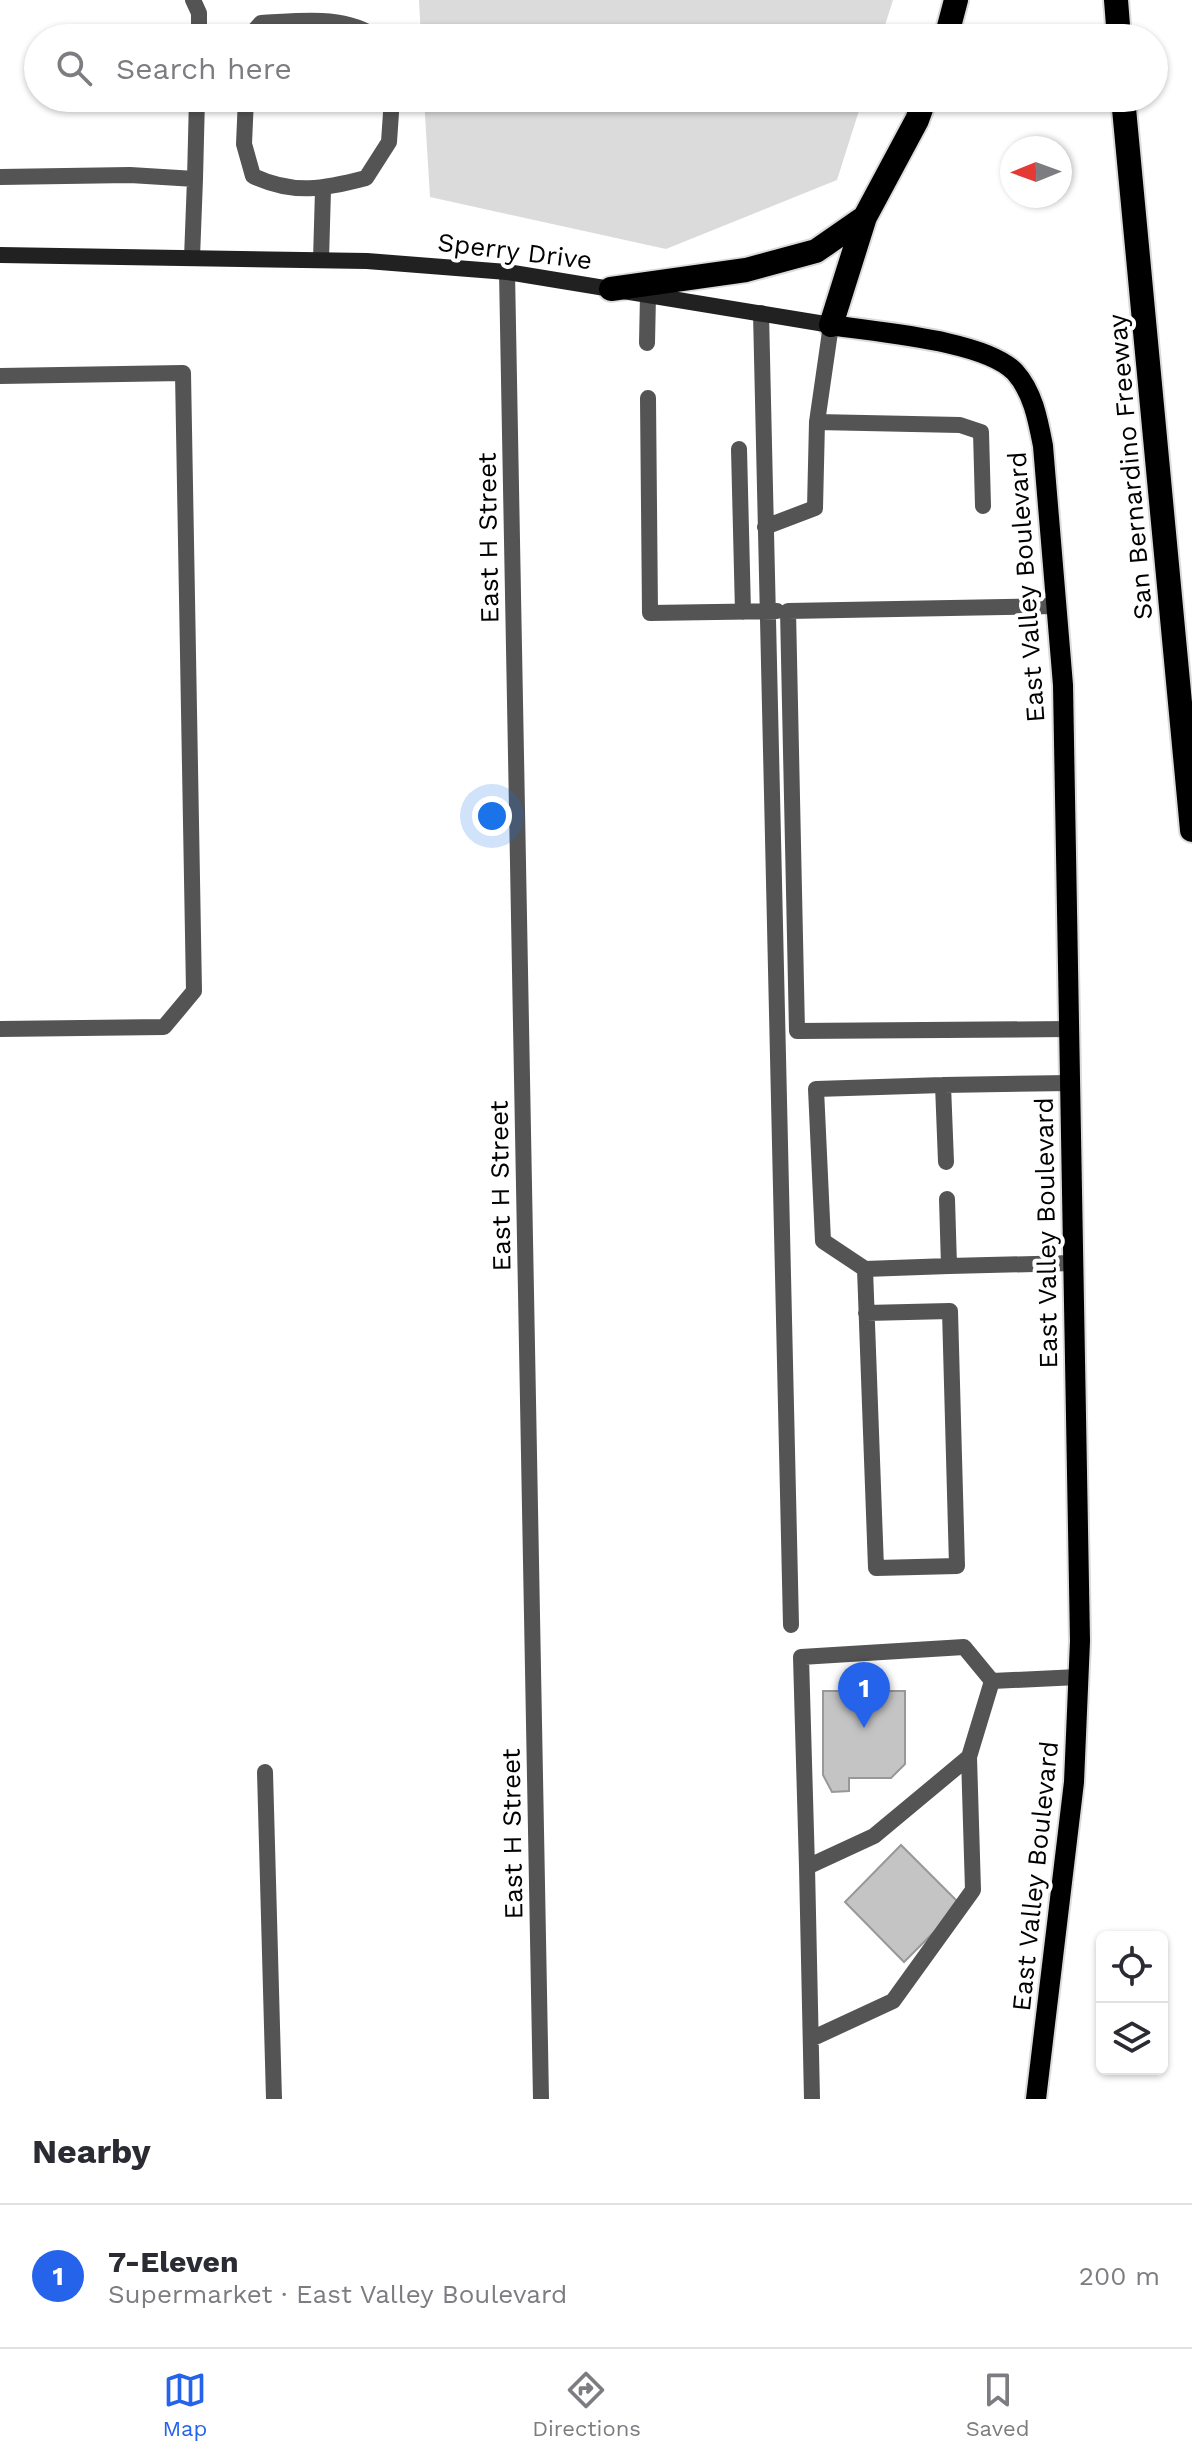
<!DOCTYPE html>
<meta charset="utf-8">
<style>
body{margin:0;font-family:"Work Sans",sans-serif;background:#f2f2f3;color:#2b2b33}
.controls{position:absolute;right:24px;bottom:24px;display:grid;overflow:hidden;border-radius:12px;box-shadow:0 2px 6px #0004}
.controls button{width:72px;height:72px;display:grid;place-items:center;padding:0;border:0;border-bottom:2px solid #e1e1e2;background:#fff;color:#2b2b33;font:40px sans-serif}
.compass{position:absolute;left:1000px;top:136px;width:72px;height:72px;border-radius:50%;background:#fff;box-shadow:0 2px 6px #0004;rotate:269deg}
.you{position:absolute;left:492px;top:816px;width:28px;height:28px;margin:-20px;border:6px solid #fff;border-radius:50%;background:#1a73e8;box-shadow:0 0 0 12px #1a73e833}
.badge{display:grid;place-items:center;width:52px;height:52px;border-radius:50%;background:#2563eb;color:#fff;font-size:26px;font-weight:700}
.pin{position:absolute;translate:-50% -66px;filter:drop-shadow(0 2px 4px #0008)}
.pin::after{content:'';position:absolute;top:42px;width:28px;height:24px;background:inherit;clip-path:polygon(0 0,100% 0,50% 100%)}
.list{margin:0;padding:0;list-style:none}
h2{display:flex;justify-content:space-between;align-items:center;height:104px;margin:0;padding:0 32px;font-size:34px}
h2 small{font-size:26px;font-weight:400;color:#7c7c81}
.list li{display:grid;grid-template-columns:52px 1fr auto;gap:24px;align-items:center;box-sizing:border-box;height:144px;padding:0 32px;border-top:2px solid #e1e1e2}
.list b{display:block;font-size:30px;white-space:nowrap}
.list p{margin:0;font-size:26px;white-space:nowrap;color:#7c7c81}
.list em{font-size:26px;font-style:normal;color:#7c7c81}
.icon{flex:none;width:44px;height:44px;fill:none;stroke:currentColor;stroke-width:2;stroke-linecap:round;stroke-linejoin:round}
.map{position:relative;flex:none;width:1192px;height:2099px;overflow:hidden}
.search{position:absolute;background:#fff;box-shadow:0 2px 6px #0004;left:24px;right:24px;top:24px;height:88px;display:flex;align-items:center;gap:20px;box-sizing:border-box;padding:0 28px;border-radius:44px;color:#7c7c81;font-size:30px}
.sheet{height:248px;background:#fff}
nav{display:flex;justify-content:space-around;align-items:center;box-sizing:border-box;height:112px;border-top:2px solid #e1e1e2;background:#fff;font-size:22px;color:#7c7c81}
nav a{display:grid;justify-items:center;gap:4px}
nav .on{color:#2563eb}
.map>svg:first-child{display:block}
.green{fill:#dbdbdb}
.building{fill:#c4c4c4;stroke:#989898;stroke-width:2}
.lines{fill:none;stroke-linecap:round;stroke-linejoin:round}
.primary-casing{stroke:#dbdbdb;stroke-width:24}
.highway-casing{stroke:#dbdbdb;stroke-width:28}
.lane{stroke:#545454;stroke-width:16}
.street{stroke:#545454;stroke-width:16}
.secondary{stroke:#212121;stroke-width:16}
.primary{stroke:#000;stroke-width:20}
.highway{stroke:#000;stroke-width:24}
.labels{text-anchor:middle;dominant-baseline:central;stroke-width:8;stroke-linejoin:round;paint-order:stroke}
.street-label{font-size:26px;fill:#000;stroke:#fff}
</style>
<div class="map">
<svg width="1192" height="2099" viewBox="0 0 1192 2099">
<rect width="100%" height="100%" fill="#fff"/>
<path class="green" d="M419 0H893L881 38H421Z
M424 98H863L837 180 666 249 430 197Z"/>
<path class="building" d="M823 1691H905V1764L891 1778H849V1791L832 1792 823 1775Z
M901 1845 961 1905 904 1962 845 1902Z"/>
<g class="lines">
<g class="primary-casing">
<path id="primary" d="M831 325C875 332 985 340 1015 372 1033 392 1038 420 1043 446L1063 685 1080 1641 1074 1782 1036 2099"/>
</g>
<g class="highway-casing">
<path id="highway" d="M1116 0 1119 38
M946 38 956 0
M1123 98 1192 830
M611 289 746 270 816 251 865 217
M831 325 865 217 917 120 925 98"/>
</g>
<path class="lane" d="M193 0 199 13V38
M248 38 261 23C301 21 343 14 378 38
M246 98 244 144 253 176C294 195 324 189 366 178L389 142 392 98
M0 177 130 175 195 179 192 258
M195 179 197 98
M321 260 323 190
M761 313 791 1625
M647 343 648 295
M0 376 183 373 194 991 164 1027 0 1029
M648 398 650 613 777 611
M817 422 960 425 981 432 983 506
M739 449 743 612
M765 527 815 508 817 422 831 325
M1055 606 788 611 797 1031 1069 1029
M946 1162 943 1085 1070 1083
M949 1266 1073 1263
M865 1269 823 1241 816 1089 943 1085
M866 1313 950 1311 957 1566 876 1568 865 1269 949 1266 947 1199
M265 1772 274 2099
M807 1867 801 1657 964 1647 992 1681
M811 2039 893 2001 973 1890 969 1757
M812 2099 807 1867 874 1836 969 1757 992 1681 1078 1677"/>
<path class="street" d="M507 272 541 2099"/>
<path class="secondary" d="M0 255 367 261 507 272 831 325"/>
<use href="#primary" class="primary"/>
<use href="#highway" class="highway"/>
</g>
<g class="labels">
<g class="street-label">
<text transform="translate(515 251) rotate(7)">Sperry Drive</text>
<text transform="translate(1130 467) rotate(-95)">San Bernardino Freeway</text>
<text transform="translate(488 538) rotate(-91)">East H Street</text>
<text transform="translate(1026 587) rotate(-94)">East Valley Boulevard</text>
<text transform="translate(500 1186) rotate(-91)">East H Street</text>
<text transform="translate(1046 1233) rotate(-91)">East Valley Boulevard</text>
<text transform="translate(512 1834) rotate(-91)">East H Street</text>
<text transform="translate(1035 1876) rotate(-84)">East Valley Boulevard</text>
</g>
</g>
</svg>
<div class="controls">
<button><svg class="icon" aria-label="locate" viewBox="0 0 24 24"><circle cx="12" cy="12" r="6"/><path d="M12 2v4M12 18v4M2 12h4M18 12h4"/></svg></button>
<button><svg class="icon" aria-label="layers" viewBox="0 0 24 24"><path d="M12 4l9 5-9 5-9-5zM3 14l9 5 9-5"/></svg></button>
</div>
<svg class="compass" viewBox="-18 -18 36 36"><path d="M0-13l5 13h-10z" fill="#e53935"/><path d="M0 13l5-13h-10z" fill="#7c7c81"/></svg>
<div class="you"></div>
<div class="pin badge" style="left:864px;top:1728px">1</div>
<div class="search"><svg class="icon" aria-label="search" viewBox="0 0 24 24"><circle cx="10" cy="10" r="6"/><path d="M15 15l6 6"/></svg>Search here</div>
</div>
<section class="sheet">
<h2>Nearby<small></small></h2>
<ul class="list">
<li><span class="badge">1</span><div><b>7-Eleven</b><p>Supermarket · East Valley Boulevard</p></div><em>200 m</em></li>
</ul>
</section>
<nav>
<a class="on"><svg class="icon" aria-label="map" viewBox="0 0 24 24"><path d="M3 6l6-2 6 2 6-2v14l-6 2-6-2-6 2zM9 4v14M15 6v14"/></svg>Map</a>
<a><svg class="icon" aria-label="directions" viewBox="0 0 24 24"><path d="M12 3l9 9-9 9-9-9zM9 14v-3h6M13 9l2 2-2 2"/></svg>Directions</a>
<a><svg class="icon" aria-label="saved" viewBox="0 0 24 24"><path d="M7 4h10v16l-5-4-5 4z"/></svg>Saved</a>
</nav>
